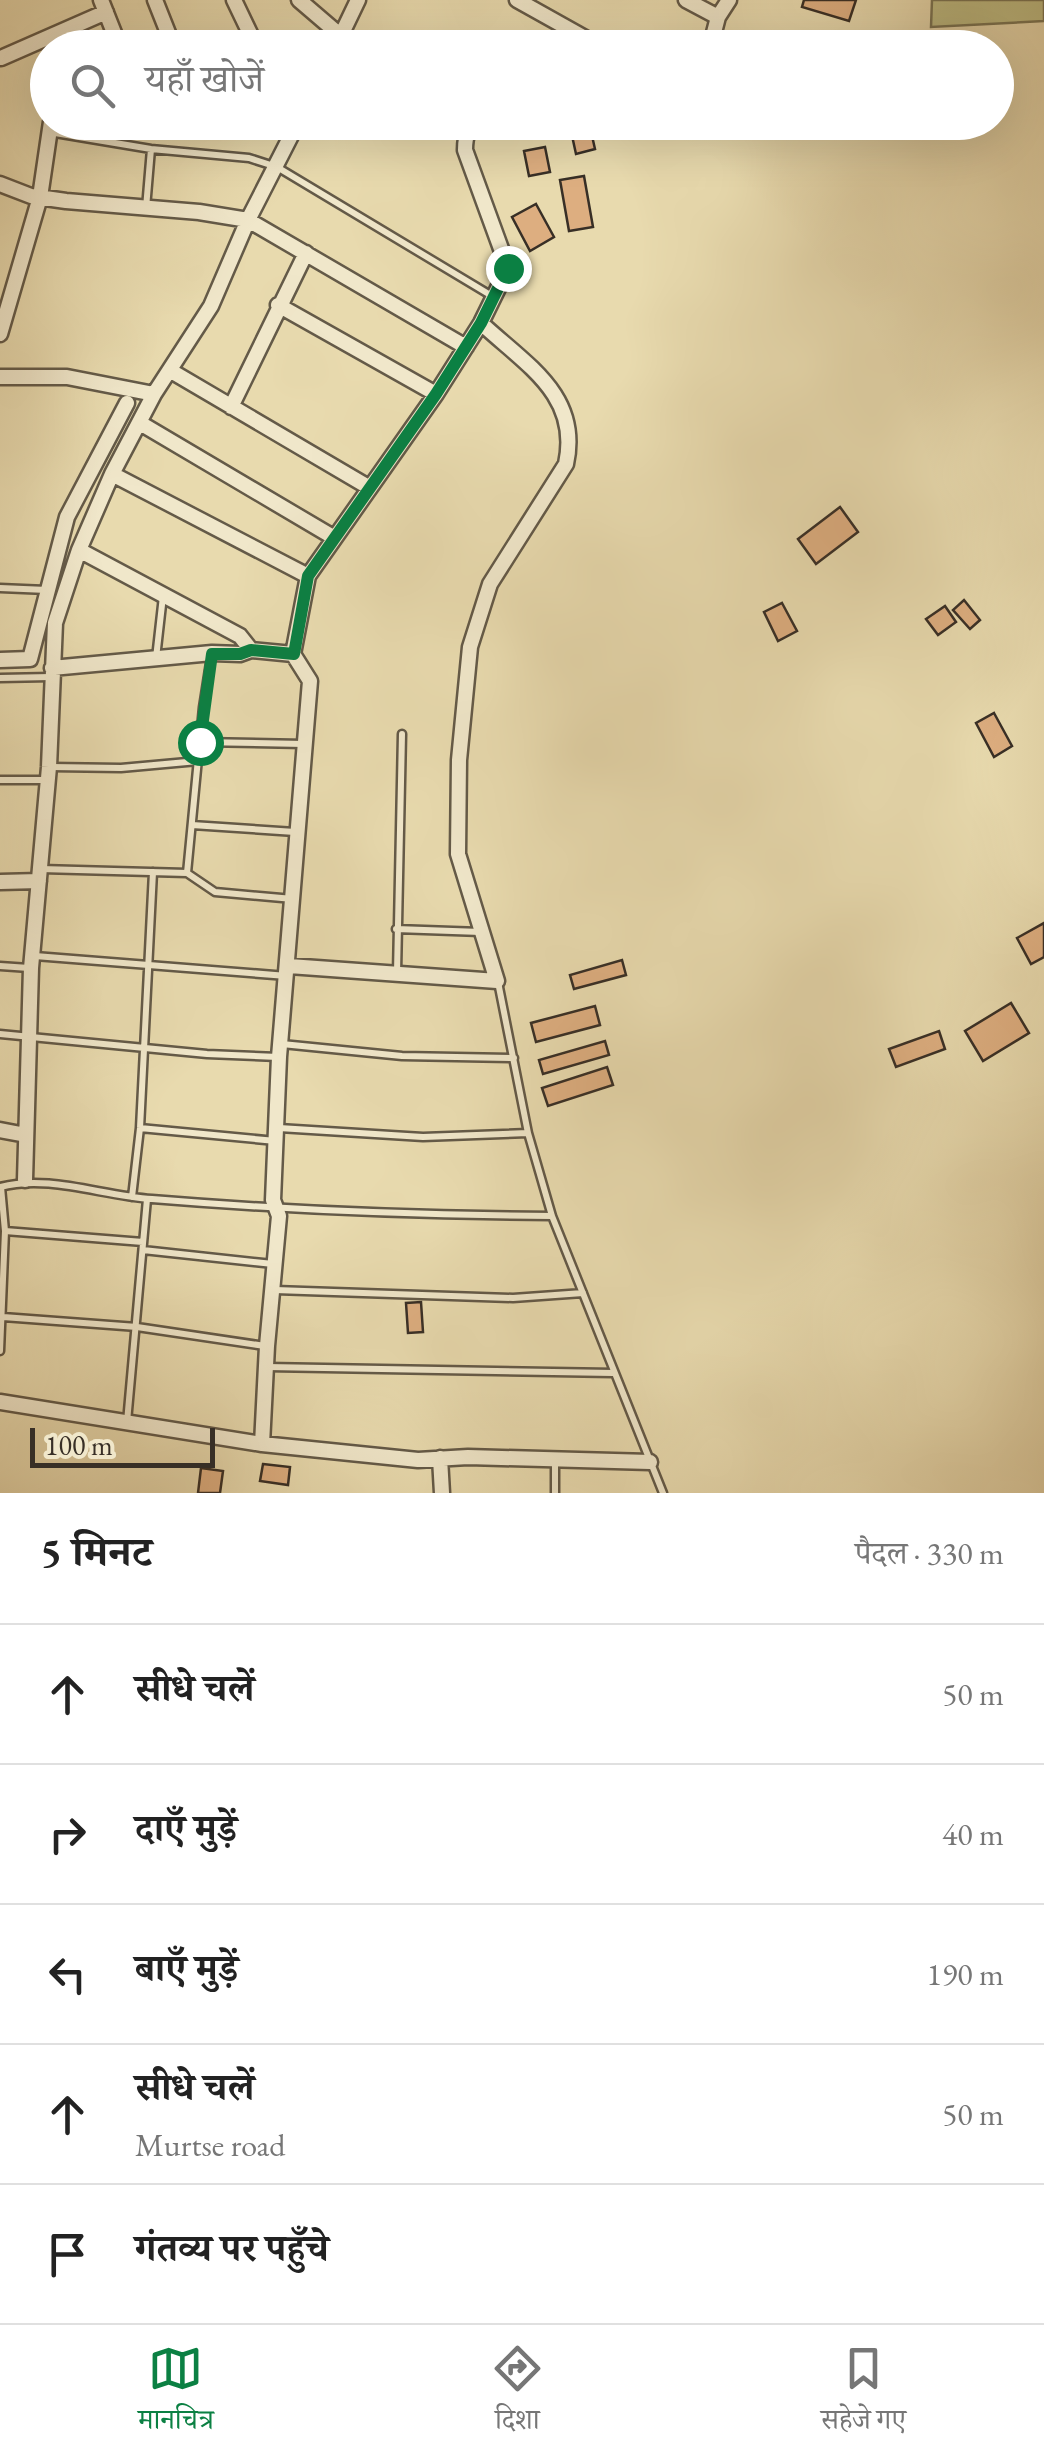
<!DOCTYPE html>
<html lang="hi">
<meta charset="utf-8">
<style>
body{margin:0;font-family:"EB Garamond","Noto Serif Devanagari",serif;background:#f2f2f2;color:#222}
.scale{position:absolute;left:30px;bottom:25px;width:185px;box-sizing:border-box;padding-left:10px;border:5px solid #382f26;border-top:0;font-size:28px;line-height:35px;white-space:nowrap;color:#382f26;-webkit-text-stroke:8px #f0e7ca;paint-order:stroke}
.stop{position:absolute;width:30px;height:30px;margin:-22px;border:8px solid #0b8043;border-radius:50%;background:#fff}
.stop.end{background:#0b8043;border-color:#fff;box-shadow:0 2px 10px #0008}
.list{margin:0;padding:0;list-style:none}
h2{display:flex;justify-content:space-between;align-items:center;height:130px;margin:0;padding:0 40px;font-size:42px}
h2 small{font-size:32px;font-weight:400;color:#767676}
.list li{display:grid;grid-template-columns:65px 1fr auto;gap:30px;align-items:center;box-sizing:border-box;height:140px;padding:0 40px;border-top:2px solid #e0e0e0}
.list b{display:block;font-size:38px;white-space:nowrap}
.list p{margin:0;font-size:32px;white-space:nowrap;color:#767676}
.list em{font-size:32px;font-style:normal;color:#767676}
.icon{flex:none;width:55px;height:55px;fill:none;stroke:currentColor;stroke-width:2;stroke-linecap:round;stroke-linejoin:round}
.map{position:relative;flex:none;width:1044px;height:1493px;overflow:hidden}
.search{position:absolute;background:#fff;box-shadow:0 10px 40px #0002;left:30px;right:30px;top:30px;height:110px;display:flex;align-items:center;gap:25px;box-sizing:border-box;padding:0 35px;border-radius:55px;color:#767676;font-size:38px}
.sheet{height:830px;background:#fff}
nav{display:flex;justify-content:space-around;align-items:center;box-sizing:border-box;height:140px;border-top:2px solid #e0e0e0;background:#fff;font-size:28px;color:#767676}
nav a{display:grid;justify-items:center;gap:5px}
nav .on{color:#0b8043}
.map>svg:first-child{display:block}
.green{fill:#bebd85;stroke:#7b7656;stroke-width:2.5}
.building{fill:#ddae80;stroke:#382f26;stroke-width:2.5}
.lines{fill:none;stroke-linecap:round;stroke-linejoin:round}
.lane-casing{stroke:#645a48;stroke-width:11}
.street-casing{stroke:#645a48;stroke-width:19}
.lane{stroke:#f0e7ca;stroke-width:6}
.street{stroke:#f0e7ca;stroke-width:14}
.route{stroke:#0b8043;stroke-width:12}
</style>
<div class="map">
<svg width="1044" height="1493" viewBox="0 0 1044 1493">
<rect width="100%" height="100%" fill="#e8daae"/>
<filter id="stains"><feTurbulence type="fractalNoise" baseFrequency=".002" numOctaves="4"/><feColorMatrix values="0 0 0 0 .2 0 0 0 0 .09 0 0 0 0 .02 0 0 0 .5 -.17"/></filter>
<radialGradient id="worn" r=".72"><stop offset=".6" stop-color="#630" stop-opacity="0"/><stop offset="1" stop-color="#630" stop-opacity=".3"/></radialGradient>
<path class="green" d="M932 0H1044V21L931 27Z"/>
<path class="building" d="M804 0H856L849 21 802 7Z
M590 127 595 149 576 154 571 131Z
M545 147 550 172 529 176 524 151Z
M584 176 593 227 569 231 560 180Z
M536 204 554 237 530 251 512 217Z
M840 507 858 532 816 564 798 539Z
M964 600 980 620 970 629 953 610Z
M782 603 797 631 778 641 764 612Z
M945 606 956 622 938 635 926 619Z
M994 713 1012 746 994 757 976 723Z
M1044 923V957L1031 964 1017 938Z
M622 960 626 975 574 989 570 975Z
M1011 1003 1029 1033 983 1061 965 1031Z
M595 1006 600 1025 536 1042 531 1023Z
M939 1031 945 1049 896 1067 889 1049Z
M605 1041 609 1055 543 1074 539 1060Z
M607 1067 613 1085 548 1106 542 1088Z
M421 1302 423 1332 408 1333 406 1303Z
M263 1464 290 1467 288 1485 260 1481Z
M201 1468 223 1471 220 1493H198Z"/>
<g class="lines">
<g class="lane-casing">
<path id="lane" d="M49 132 151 149 249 158 277 167 492 296
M146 208 151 149
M0 588 47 590
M156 658 163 596
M0 678 51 677
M200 742 304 744
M51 767 121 768 198 761
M0 780H47
M192 825 295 832
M41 869 187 873 215 892 293 899
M187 873 203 707 211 656
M396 929 481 932
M35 956 287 976
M0 966 29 968
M397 973 402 734
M498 982 528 1133 552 1216 663 1493
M0 1034 207 1054 278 1057
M282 1044 402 1056 514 1058
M140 1128 276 1141
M279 1128 423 1137 528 1133
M0 1187C49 1174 102 1196 152 1199 284 1210 419 1215 552 1216
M132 1197 140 1128 153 872
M5 1231 143 1242
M143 1250 273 1264
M275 1290 513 1298 583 1293
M3 1317 137 1327 265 1346
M0 1351 5 1231 1 1187
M267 1367 613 1373
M127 1422 147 1199
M555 1460V1493"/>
</g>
<g class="street-casing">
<path id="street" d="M101 0 120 48
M155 0 174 48
M234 0 257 48
M299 0 341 36
M517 0 603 48
M686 0 718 17
M335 48 358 0
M710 48 718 17 729 0
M1 58 106 12
M0 184 31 196 66 201 199 212 248 220 466 347
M278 305 436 394
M0 334 40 197 51 122
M171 371 370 488
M0 377H67L154 394
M231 407 306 253
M140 423 333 537
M112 474 308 576
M79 550 240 636 251 650 293 654
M0 660 30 659 67 517 127 403
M52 668 212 653 240 654 251 650
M0 882 39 881
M289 966 497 981 458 854 459 760 470 647 490 584 566 464C581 395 526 365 481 323
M0 1130 26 1135
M25 1180 31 968 49 767 55 623 79 550 112 474 154 394 211 306 248 220 298 122
M0 1402 262 1444 418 1460 468 1457 650 1462
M262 1444 267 1346 279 1216 273 1200 279 1057 310 681 293 654 308 576 436 394 481 323 508 268 465 150C465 134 468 128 483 122
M440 1458 442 1493"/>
</g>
<use href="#lane" class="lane"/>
<use href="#street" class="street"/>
</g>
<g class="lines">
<path class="route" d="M200 742 212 654H240L251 650 294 654 308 576 436 394 481 323 508 268"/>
</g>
<rect width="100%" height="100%" filter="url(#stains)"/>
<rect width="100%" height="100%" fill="url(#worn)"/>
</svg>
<div class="scale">100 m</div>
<div class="stop" style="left:200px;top:742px"></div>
<div class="stop end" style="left:508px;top:268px"></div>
<div class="search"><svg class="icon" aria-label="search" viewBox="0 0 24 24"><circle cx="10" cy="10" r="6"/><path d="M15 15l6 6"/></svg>यहाँ खोजें</div>
</div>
<section class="sheet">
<h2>5 मिनट<small>पैदल · 330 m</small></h2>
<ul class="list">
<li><svg class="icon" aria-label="ahead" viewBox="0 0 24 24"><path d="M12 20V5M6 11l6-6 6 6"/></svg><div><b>सीधे चलें</b></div><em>50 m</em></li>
<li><svg class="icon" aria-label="right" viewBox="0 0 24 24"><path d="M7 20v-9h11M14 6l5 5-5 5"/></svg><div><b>दाएँ मुड़ें</b></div><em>40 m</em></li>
<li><svg class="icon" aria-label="left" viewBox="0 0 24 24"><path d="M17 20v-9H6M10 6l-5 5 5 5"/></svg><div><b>बाएँ मुड़ें</b></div><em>190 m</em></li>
<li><svg class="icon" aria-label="ahead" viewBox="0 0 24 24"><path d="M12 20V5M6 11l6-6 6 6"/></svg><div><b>सीधे चलें</b><p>Murtse road</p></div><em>50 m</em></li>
<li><svg class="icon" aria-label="arrive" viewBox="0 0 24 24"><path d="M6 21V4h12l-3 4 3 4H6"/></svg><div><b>गंतव्य पर पहुँचे</b></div></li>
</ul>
</section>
<nav>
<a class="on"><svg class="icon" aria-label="map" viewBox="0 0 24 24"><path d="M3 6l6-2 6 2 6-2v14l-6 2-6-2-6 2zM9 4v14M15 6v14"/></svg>मानचित्र</a>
<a><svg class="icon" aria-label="directions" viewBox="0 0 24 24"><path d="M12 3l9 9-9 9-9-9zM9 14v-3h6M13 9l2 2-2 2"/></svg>दिशा</a>
<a><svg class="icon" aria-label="saved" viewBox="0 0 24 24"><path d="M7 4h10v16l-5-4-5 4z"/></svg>सहेजे गए</a>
</nav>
